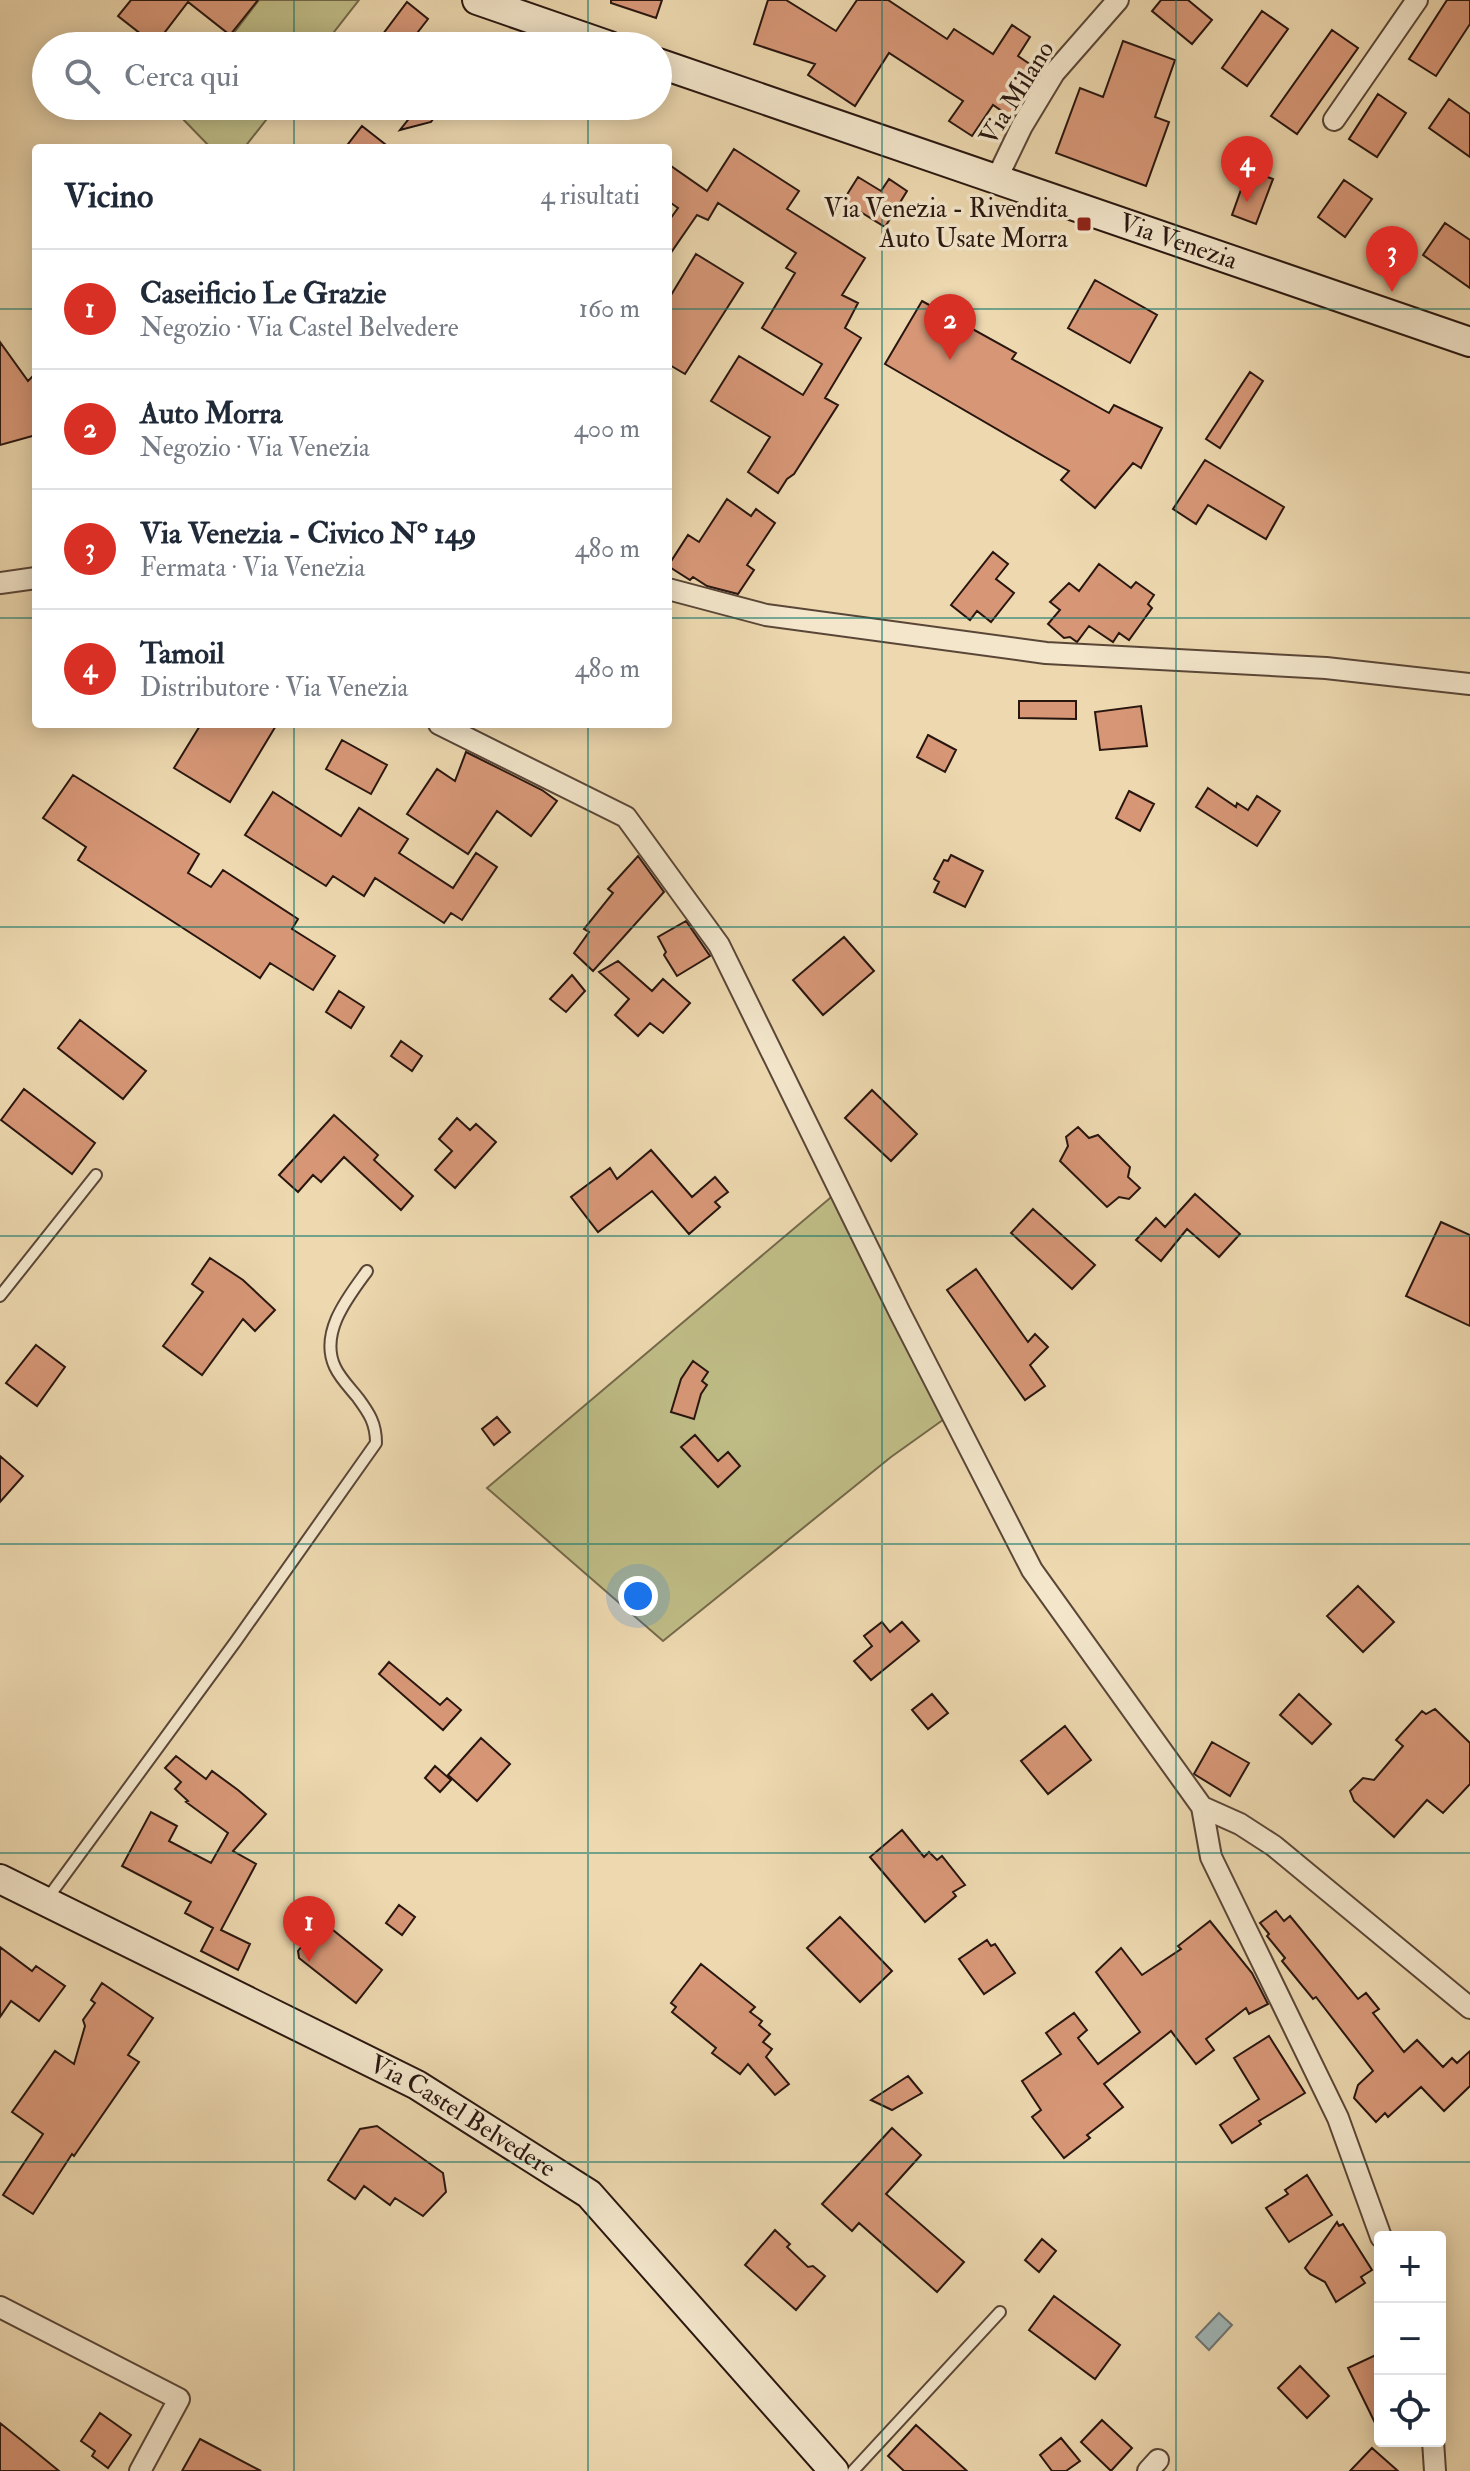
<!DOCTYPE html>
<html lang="it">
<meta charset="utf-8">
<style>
body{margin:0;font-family:"IM FELL Double Pica",serif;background:#f6f6f7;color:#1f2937}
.controls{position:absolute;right:24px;bottom:24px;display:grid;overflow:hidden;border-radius:8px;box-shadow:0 4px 20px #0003}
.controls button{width:72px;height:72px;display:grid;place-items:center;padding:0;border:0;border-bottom:2px solid #e0e1e3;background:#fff;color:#1f2937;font:40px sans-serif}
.you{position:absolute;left:638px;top:1596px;width:28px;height:28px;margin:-20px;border:6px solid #fff;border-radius:50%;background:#1a73e8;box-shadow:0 0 0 12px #1a73e833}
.badge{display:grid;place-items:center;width:52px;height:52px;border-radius:50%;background:#d93025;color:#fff;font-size:26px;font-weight:700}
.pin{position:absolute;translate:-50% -66px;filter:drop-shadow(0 2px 4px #0008)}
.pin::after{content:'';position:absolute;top:42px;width:28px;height:24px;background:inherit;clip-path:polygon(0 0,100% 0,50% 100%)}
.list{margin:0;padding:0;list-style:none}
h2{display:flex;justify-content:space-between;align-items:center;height:104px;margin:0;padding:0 32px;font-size:34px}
h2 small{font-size:26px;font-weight:400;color:#747a83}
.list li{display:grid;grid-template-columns:52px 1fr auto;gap:24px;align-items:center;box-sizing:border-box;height:120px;padding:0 32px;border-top:2px solid #e0e1e3}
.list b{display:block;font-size:30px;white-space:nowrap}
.list p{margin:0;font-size:26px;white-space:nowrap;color:#747a83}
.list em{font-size:26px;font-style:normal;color:#747a83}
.icon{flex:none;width:44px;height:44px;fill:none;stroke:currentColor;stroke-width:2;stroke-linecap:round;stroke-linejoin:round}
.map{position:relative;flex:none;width:1470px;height:2471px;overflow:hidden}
.search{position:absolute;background:#fff;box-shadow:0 4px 20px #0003;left:32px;top:32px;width:640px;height:88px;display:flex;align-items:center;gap:20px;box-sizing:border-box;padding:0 28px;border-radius:44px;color:#747a83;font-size:30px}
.panel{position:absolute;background:#fff;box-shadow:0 4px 20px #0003;left:32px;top:144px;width:640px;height:584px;border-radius:8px}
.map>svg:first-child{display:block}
.green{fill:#bfbc86;stroke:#74694a;stroke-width:2}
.water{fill:#9fb6b7;stroke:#707674;stroke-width:2}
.building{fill:#d79777;stroke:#29160f;stroke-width:2}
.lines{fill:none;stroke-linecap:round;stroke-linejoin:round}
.lane-casing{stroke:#5a4637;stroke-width:14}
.street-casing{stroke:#5a4637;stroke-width:24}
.secondary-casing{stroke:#29160f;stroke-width:32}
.lane{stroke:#f3e6cb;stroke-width:10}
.street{stroke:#f3e6cb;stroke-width:20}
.secondary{stroke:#f3e6cb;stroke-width:28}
.grid{fill:none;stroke:#0f766e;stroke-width:2;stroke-opacity:0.55}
.poi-dot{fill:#8f2418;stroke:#f3e6cb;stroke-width:3}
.labels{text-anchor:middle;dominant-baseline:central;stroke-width:7;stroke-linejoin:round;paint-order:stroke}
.street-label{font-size:26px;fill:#29160f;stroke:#f3e6cb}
.poi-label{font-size:26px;fill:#29160f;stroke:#f3e6cb;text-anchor:end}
</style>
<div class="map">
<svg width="1470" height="2471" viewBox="0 0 1470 2471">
<rect width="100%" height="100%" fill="#edd8af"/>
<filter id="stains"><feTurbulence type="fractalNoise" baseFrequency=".0025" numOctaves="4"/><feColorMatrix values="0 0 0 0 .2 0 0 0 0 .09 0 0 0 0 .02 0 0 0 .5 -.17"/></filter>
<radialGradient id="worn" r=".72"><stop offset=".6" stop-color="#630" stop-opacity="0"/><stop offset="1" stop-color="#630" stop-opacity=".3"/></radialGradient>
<path class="green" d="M259 0H359L323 46H224Z
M179 106H277L244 148H211L175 111Z
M836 1193 947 1417 891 1457 663 1641 487 1488Z"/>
<path class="water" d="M1219 2313 1232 2325 1209 2350 1196 2337Z"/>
<path class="building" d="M131 0H258L230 35 188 2 155 45 118 16Z
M611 0H662L656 18 611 3Z
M768 0H786L836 31 857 0H888L947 39 954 29 993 54 1012 25 1030 37 1018 56 1040 71 1012 118 993 105 972 136 949 121 963 101 889 53 855 106 808 75 815 64 754 44Z
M1161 0H1188L1212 20 1192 44 1152 11Z
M1447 0H1470V24L1436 76 1409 59Z
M407 2 428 19 407 46H374Z
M1262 11 1288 29 1247 86 1222 68Z
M1332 30 1358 48 1297 134 1271 116Z
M1123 41 1175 60 1155 117 1169 122 1146 186 1056 153 1080 88 1103 97Z
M1378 94 1406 113 1377 157 1349 139Z
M1449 99 1470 114V157L1429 128Z
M419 106H442L431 122 400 130Z
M362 126 390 148H345Z
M734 149 799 191 787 209 865 258 842 295 858 303 845 328 861 338 825 398 838 405 794 474 787 479 778 493 748 472 770 437 711 401 739 356 803 395 822 364 762 328 795 273 786 268 796 253 718 203 708 220 697 215 668 257V222L678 208 668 201V164L707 191Z
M1248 170 1273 179 1256 224 1232 215Z
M858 177 881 191 889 179 907 191 885 227 843 201Z
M1344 180 1372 199 1345 237 1318 217Z
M1445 223 1470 240V288L1423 255Z
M696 254 743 283 685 374 668 364V300Z
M1095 280 1157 315 1130 363 1068 328Z
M922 301 1016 353 1012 359 1109 413 1114 405 1162 428 1141 468 1133 463 1095 508 1061 480 1069 471 885 364Z
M0 342 28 381 36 373V435L0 445Z
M1250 372 1263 381 1220 448 1206 439Z
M1205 460 1284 507 1266 539 1208 505 1196 524 1173 509Z
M727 499 751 516 756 509 775 523 747 565 754 570 738 594 707 586 693 577 690 580 668 566 688 535 699 542Z
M993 552 1008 564 996 579 1014 593 991 622 977 611 970 620 951 605Z
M1099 564 1131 588 1136 582 1154 595 1148 604 1152 608 1129 640 1119 633 1113 642 1089 626 1077 642 1070 637 1064 638 1048 624 1060 610 1050 602 1069 583 1079 591Z
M1019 701H1076V719L1019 718Z
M1141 706 1147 746 1100 750 1095 712Z
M201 724H277L230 802 174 768Z
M928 735 956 750 945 772 917 757Z
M342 740 387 765 371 794 326 769Z
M466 752 542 790 557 801 531 836 497 811 468 854 407 814 437 769 455 781Z
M73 775 199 854 188 873 211 887 223 870 298 919 292 929 335 956 313 990 270 963 260 978 78 860 86 847 43 818Z
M1208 788 1236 807 1237 803 1248 810 1257 796 1280 811 1257 846 1196 807Z
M1129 791 1154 804 1140 831 1116 818Z
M273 792 341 836 359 808 408 839 399 853 453 888 476 853 497 867 462 920 451 913 444 923 375 878 364 896 333 876 326 886 245 835Z
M951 855 983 871 965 907 934 892 939 882 934 879 944 860 948 861Z
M638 856 664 892 593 971 574 953 589 932 584 929 613 893 608 889Z
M686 921 710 956 677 976 664 955 666 952 658 937Z
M844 937 874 971 823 1015 793 980Z
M618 961 652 991 663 979 690 1003 663 1033 650 1023 638 1036 615 1015 629 999 599 972Z
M572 975 585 991 566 1012 550 999Z
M339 991 364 1007 351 1028 326 1012Z
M80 1020 146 1071 123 1099 58 1048Z
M401 1041 422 1056 412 1071 391 1056Z
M24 1089 95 1143 72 1174 1 1120Z
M872 1090 917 1134 891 1161 845 1118Z
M334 1115 378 1155 374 1160 413 1196 401 1210 344 1157 321 1182 313 1175 298 1192 279 1175Z
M457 1118 470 1130 476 1124 496 1142 455 1188 435 1170 452 1151 439 1139Z
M1078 1127 1089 1138 1098 1135 1130 1167 1128 1177 1140 1188 1129 1199 1119 1197 1107 1207 1060 1161 1068 1146 1066 1137Z
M651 1150 692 1197 715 1177 728 1192 715 1202 720 1207 689 1234 652 1191 598 1232 571 1197 610 1168 617 1179Z
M1195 1194 1240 1234 1219 1257 1187 1229 1161 1261 1136 1240 1156 1218 1165 1227Z
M1033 1209 1095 1265 1072 1289 1011 1233Z
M1441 1222 1470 1235V1326L1406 1296Z
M210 1258 243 1280 275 1310 255 1331 243 1319 202 1375 163 1346 203 1292 192 1284Z
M976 1269 1028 1342 1035 1334 1048 1347 1030 1365 1045 1386 1025 1400 947 1290Z
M36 1345 65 1367 37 1406 6 1383Z
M693 1361 708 1372 702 1381 707 1385 701 1394 694 1419 671 1412 681 1379Z
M497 1417 510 1432 494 1445 482 1429Z
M695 1435 718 1461 728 1452 740 1466 718 1487 681 1447Z
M0 1456 23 1476 0 1502Z
M1358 1586 1394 1622 1363 1652 1327 1616Z
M882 1622 890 1632 902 1622 919 1641 871 1680 854 1661 872 1646 864 1636Z
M389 1662 440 1705 447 1698 461 1710 443 1730 379 1674Z
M932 1694 948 1713 928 1729 912 1710Z
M1299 1694 1331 1724 1312 1744 1280 1715Z
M1435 1709 1470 1743V1784L1443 1813 1427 1800 1394 1837 1354 1801 1350 1791 1363 1778 1374 1780 1403 1746 1396 1740 1422 1711 1426 1714Z
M1065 1726 1091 1760 1048 1794 1021 1761Z
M481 1738 510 1764 477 1801 448 1775Z
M1212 1742 1249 1763 1230 1796 1194 1774Z
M176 1756 206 1779 212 1771 238 1790 266 1814 233 1851 256 1864 221 1930 250 1944 238 1970 201 1951 213 1928 185 1913 191 1902 122 1866 151 1812 177 1826 169 1841 211 1863 228 1833 186 1802 188 1801 175 1789 181 1782 165 1768Z
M435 1766 451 1780 440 1792 425 1778Z
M902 1830 924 1857 929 1852 937 1860 942 1856 965 1885 953 1892 956 1896 925 1922 870 1857Z
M399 1905 415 1917 402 1935 386 1923Z
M1276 1911 1284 1921 1290 1916 1358 1999 1366 1993 1379 2009 1373 2013 1404 2052 1417 2040 1443 2067 1452 2058 1457 2063 1470 2051V2086L1444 2111 1421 2087 1388 2117 1385 2113 1376 2122 1354 2098 1358 2085 1373 2071 1316 1997 1313 1999 1282 1961 1285 1958 1267 1936 1269 1934 1260 1923Z
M840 1917 892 1971 860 2002 807 1948Z
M322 1921 382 1970 356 2003 299 1958 298 1951Z
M1210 1921 1252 1973 1268 2004 1249 2014 1246 2008 1206 2039 1214 2050 1196 2064 1171 2031 1104 2084 1123 2107 1087 2135 1090 2138 1064 2158 1032 2117 1041 2110 1022 2081 1061 2054 1046 2033 1074 2013 1087 2030 1078 2038 1098 2064 1140 2032 1096 1972 1121 1948 1142 1975 1181 1949 1178 1946Z
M987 1940 991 1946 995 1944 1015 1973 984 1994 959 1959Z
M0 1947 32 1971 36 1966 65 1986 39 2021 11 2001 0 2017Z
M701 1964 755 2007 750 2012 762 2021 759 2025 770 2034 763 2042 772 2049 766 2057 789 2084 775 2095 748 2064 740 2074 712 2053 716 2048 672 2012 676 2007 671 2003Z
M102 1983 153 2018 128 2055 139 2062 74 2156 72 2154 33 2214 3 2195 43 2134 12 2112 55 2051 74 2064 85 2026 83 2020 95 2003 91 2000Z
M1269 2036 1305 2093 1259 2121 1261 2124 1232 2143 1220 2125 1259 2099 1234 2058Z
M908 2076 922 2093 892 2110 871 2100Z
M377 2126 443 2173 446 2192 423 2216 395 2198 390 2205 364 2186 355 2199 328 2180 360 2129Z
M892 2128 921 2155 886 2194 964 2262 937 2292 859 2223 852 2231 822 2204Z
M1307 2175 1332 2215 1289 2242 1266 2208 1288 2194 1285 2190Z
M1337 2222 1339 2226 1343 2224 1372 2270 1361 2277 1365 2283 1336 2302 1325 2282 1310 2274 1305 2268Z
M775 2230 790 2244 787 2247 808 2267 813 2266 825 2276 796 2310 745 2265Z
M1042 2239 1056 2251 1039 2272 1025 2260Z
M1054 2296 1120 2345 1095 2379 1029 2330Z
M1380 2353V2433L1348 2368Z
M1300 2366 1329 2396 1307 2418 1278 2388Z
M100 2413 131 2435 108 2468 92 2456 95 2451 81 2441Z
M1102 2420 1132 2448 1111 2471 1081 2442Z
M0 2423 31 2448 59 2471H0Z
M916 2425 967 2471H904L888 2456Z
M1061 2438 1080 2461 1066 2471H1052L1040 2455Z
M200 2439 261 2471H182Z
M1372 2448 1398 2471H1350Z"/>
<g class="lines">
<g class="lane-casing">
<path id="lane" d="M0 1296 96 1175
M47 1899 236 1641 376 1443C376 1423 369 1413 358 1398 350 1388 340 1378 335 1367 319 1333 348 1297 367 1271
M853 2471 1000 2312"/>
</g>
<g class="street-casing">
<path id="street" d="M1334 120 1417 0
M996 180 1022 126 1054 73 1118 0
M0 583 36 578
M668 589 766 615 1046 653 1326 668 1470 684
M439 724 626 817 719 945 900 1313 1032 1570 1202 1807 1211 1857 1338 2118 1381 2237
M1202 1807 1240 1824 1274 1846 1470 2008
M0 2307 179 2399 140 2471
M1433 2441 1435 2471
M1148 2471 1158 2460"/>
</g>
<g class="secondary-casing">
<g id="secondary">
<path d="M477 0 610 46"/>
<path id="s1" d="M658 63 1470 342"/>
<path id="s2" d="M0 1879 417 2085 589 2194 834 2471"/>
</g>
</g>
<use href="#lane" class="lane"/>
<use href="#street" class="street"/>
<use href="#secondary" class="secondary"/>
</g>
<path class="grid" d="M294 0V46M588 0V46M882 0V2471M1176 0V2471M294 106V148M588 106V148M0 309H36M668 309H1470M0 618H36M668 618H1470M294 724V2471M588 724V2471M0 927H1470M0 1236H1470M0 1544H1470M0 1853H1470M0 2162H1470"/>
<rect class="poi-dot" x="1076" y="216" width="16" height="16" rx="4"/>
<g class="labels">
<g class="street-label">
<text transform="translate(1017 93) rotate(-58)">Via Milano</text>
<text stroke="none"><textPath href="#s1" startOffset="550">Via Venezia</textPath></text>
<text stroke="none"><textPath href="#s2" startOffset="520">Via Castel Belvedere</textPath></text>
</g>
<g class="poi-label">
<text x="1068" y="209">Via Venezia - Rivendita<tspan x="1068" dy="30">Auto Usate Morra</tspan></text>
</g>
</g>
<rect width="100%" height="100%" filter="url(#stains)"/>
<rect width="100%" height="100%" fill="url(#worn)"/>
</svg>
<div class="controls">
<button>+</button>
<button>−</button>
<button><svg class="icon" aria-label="locate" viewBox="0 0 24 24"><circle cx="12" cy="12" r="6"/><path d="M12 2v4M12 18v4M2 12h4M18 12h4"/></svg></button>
</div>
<div class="you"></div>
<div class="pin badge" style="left:309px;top:1962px">1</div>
<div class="pin badge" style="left:950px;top:360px">2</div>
<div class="pin badge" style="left:1392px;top:292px">3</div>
<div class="pin badge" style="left:1247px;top:202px">4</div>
<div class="search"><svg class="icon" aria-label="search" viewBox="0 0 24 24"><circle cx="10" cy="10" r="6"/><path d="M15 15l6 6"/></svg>Cerca qui</div>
<section class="panel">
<h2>Vicino<small>4 risultati</small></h2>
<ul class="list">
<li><span class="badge">1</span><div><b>Caseificio Le Grazie</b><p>Negozio · Via Castel Belvedere</p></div><em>160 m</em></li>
<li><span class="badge">2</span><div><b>Auto Morra</b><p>Negozio · Via Venezia</p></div><em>400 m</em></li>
<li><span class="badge">3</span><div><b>Via Venezia - Civico N° 149</b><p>Fermata · Via Venezia</p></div><em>480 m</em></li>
<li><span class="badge">4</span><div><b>Tamoil</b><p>Distributore · Via Venezia</p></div><em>480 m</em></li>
</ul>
</section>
</div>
